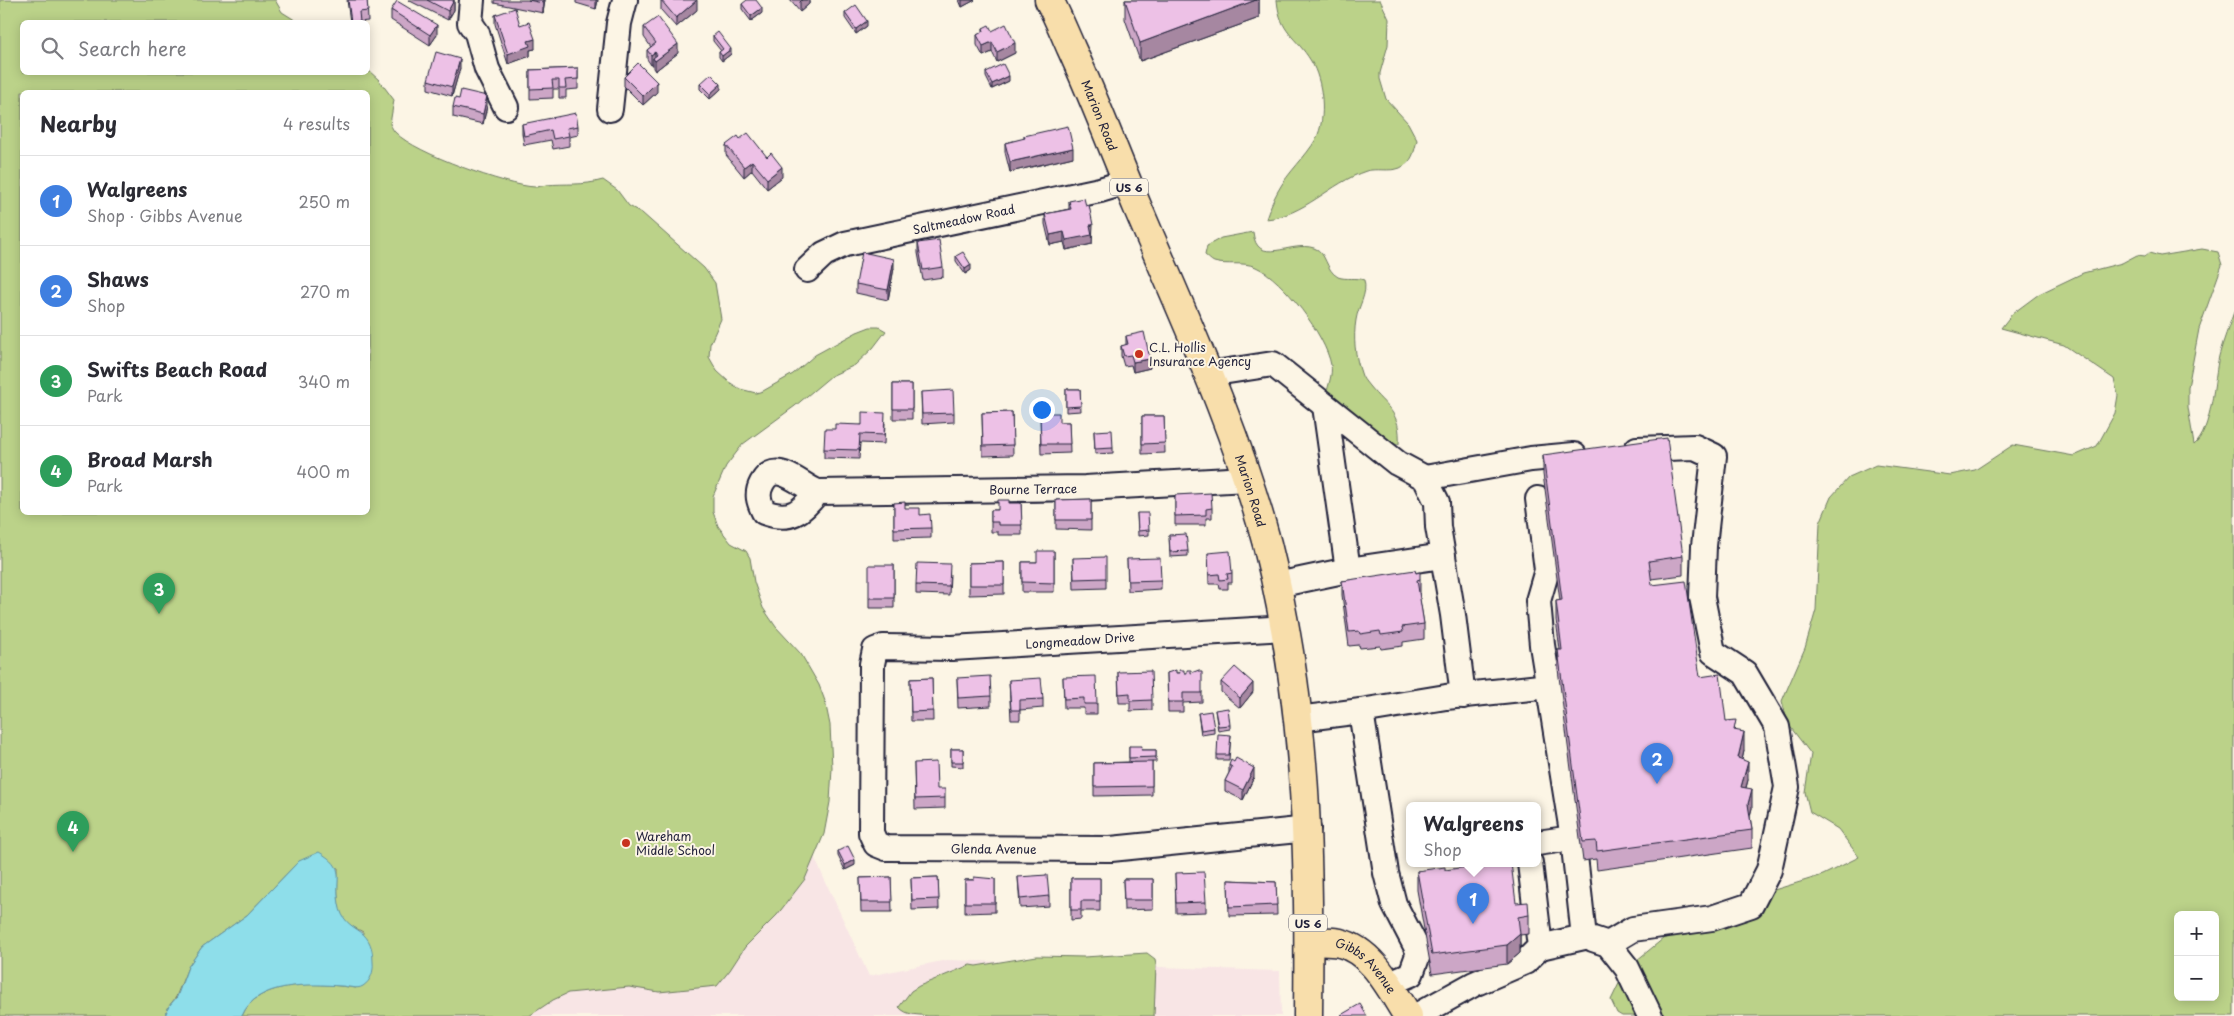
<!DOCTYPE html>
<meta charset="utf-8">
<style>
body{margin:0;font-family:"Playpen Sans",sans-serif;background:#f7f7f7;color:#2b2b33}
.controls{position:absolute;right:15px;bottom:15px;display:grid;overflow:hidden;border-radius:8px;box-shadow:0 2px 12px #0003}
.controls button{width:45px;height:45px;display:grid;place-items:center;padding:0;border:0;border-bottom:1px solid #e1e1e2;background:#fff;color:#2b2b33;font:25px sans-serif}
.you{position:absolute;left:1041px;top:409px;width:18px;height:18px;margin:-12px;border:4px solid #fff;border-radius:50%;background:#1a73e8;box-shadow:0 0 0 8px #1a73e833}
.badge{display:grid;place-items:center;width:32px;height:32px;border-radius:50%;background:#c8321e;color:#fff;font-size:16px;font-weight:700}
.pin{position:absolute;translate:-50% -41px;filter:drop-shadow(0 1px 2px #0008)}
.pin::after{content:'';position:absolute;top:26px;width:18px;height:15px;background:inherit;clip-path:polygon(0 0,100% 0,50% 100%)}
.popup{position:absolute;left:1406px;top:802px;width:135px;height:65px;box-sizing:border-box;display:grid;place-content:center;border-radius:8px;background:#fff;filter:drop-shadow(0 1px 4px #0005);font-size:16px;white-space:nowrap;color:#7c7c81}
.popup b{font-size:19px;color:#2b2b33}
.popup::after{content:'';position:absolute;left:50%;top:100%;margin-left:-10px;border:10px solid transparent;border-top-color:#fff}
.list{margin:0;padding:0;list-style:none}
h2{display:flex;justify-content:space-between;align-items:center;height:65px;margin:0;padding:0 20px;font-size:21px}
h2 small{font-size:16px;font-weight:400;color:#7c7c81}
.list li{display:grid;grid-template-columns:32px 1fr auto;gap:15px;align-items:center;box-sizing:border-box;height:90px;padding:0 20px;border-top:1px solid #e1e1e2}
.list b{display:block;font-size:19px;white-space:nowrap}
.list p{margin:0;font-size:16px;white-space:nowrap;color:#7c7c81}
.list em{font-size:16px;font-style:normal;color:#7c7c81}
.icon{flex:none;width:28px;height:28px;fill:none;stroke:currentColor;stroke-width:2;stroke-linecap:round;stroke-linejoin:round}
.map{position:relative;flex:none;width:2234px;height:1016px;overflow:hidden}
.search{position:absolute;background:#fff;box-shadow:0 2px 12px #0003;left:20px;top:20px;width:350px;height:55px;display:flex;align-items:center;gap:12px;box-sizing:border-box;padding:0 18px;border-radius:8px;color:#7c7c81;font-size:19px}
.panel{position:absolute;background:#fff;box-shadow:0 2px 12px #0003;left:20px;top:90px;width:350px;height:425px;border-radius:8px}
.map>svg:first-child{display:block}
.built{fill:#f8e5e5}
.green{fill:#bbd289;stroke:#6e7a62;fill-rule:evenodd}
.water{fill:#8edeea;stroke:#6393a4}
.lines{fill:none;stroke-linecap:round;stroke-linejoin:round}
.minor-casing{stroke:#22223b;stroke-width:28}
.major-casing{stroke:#22223b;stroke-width:31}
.minor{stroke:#fcf5e5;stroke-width:24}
.major{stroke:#f8deab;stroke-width:28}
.wall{fill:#cca6c6;stroke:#22223b}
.shaded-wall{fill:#a687a1;stroke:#22223b}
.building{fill:#edc1e6;stroke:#22223b}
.poi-dot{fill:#c8321e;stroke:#fcf5e5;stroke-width:2}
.labels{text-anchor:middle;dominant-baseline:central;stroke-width:4;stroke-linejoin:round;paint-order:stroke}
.shield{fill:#fcf5e5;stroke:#63616e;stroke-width:1}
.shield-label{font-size:11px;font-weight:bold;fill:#22223b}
.street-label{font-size:12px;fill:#22223b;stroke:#fcf5e5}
.poi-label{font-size:12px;fill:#22223b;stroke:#fcf5e5;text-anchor:start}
</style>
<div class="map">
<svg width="2234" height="1016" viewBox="0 0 2234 1016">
<rect width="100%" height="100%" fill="#fcf5e5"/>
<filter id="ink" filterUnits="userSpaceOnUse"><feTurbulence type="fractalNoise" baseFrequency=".02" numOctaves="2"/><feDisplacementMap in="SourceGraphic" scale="10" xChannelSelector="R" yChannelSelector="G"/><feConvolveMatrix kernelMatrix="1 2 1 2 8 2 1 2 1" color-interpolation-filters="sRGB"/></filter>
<g filter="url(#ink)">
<path class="built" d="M788 800 869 976 947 960 1280 971 1281 1016H412Z"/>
<path class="green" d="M0 0H275L282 12 298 22H22V72H368V70L379 80 394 100 390 124C392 127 393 131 396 133 415 153 507 186 535 187 539 187 542 186 546 185 567 183 582 186 603 180L617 190 629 206 642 213 704 268 715 283 721 319 710 344 709 357 717 371 729 382 740 389 756 393 763 391 793 374 815 355 857 332 870 327H879L886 331 873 348 855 365 831 376 795 406 743 444 726 466 713 496V512L718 526 731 543 746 551 750 558 754 582 763 608 776 627 801 654 819 685 825 701 830 725 832 768 830 802 824 834 805 879 777 915 745 947 730 970 717 986 659 992 629 987 568 993 553 1000 529 1016H242C257 978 323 983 356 988L363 932C358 929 350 926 346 922 335 913 338 881 338 868L299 861 247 915 202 947 188 967 176 997 169 1006 165 1016H0ZM22 92H368V512H22Z
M1277 0H1380L1389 19 1388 45 1380 73V79L1386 99 1408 123 1417 140C1414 152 1413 162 1400 168 1390 172 1376 168 1366 171 1330 183 1304 216 1266 219 1269 210 1273 200 1278 191 1288 172 1306 157 1316 139 1327 118 1323 81 1311 61 1296 36 1280 34 1277 0Z
M1253 232C1257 268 1290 240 1314 248 1327 252 1325 270 1338 277 1346 280 1355 277 1364 280 1368 294 1358 306 1356 320 1353 338 1355 356 1361 373 1362 378 1366 382 1369 386 1387 408 1401 412 1399 444 1370 449 1345 413 1326 395 1328 386 1333 374 1331 365 1326 336 1283 279 1256 267 1242 261 1227 266 1214 262 1211 261 1208 257 1205 255L1207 246 1221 238Z
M2202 249 2218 252 2222 265 2199 329 2188 387V407L2194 445C2212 431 2214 379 2219 356 2223 341 2229 326 2234 312V1016H1622L1617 1013 1611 1000 1626 969 1680 925 1748 898 1823 875 1859 857 1838 829 1810 812 1805 792 1811 754 1788 724 1782 701 1805 648 1816 610 1820 523 1831 497 1849 477 1876 465 1950 475 1975 470 2013 445 2074 456 2097 446 2115 413 2118 395 2114 379 2064 345 2001 328 2012 314 2039 294 2083 273 2122 263 2137 255 2145 256 2149 253 2160 256ZM2178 915H2215V997H2178Z
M1147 953 1155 959 1156 965 1154 1016H928C917 1014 907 1016 899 1007L911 991 919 986 970 965 976 966 1037 956 1084 957Z"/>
<path class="water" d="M319 852C348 869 334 876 339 904 344 936 373 922 373 962 374 971 371 981 363 986 357 990 348 986 341 986 310 984 256 981 242 1016H165L169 1006 177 997 188 967 202 947 247 915 299 861Z"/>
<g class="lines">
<g class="minor-casing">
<g id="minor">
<path d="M472 0 470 23 477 33 487 69 506 107"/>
<path d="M610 109 619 23 625 0"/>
<path id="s1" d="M807 270 824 254 845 244 1100 190 1127 182"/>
<path d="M1209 374 1273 364 1397 463 1425 478 1437 502 1438 527 1453 615 1463 696"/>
<path d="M1325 406 1348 570"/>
<path d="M1425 478 1531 459 1574 455"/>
<path id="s2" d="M818 492C800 512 791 522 764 512 759 502 756 494 762 483 776 457 802 487 818 492L1085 488 1247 479"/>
<path d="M1538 499 1547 570 1538 601 1542 645 1573 838"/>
<path d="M1277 585 1348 570 1443 556"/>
<path id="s3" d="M1285 628 952 648 883 647 875 650 872 664 871 833 876 844 886 848 1111 849 1308 829"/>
<path d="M1361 711 1386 873 1394 904 1419 952 1411 974 1387 984"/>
<path d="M1298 719 1361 711 1446 697 1549 686"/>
<path d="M1537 843 1573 838 1584 937 1540 947"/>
<path d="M1593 939 1608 944 1627 968 1650 1016"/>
<path d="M1608 944 1633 929 1712 918 1751 905 1769 870 1787 787 1777 727 1745 673 1713 652 1702 597 1704 546 1714 456 1695 447 1637 449"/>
<path d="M1416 1016 1474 984 1525 962 1540 947 1530 863"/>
</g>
</g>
<g class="major-casing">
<g id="major">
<path id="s4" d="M1049 0C1057 15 1064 32 1071 48 1095 100 1115 154 1137 206 1184 317 1236 427 1267 544 1307 702 1310 855 1308 1016"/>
<path id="s5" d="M1309 941C1319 942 1330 941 1340 943 1373 951 1391 990 1408 1016"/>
</g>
</g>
<use href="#minor" class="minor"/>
<use href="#major" class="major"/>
</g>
<path class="wall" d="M347 0H367L368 21 360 22H350Z
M408 0H454V10L448 20Z
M494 0H545L543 13 494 3Z
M576 0H598L596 9 576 3Z
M661 0 697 10 676 27 661 10Z
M790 0H809V4L800 12Z
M959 0H975L962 7Z
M1125 0H1259V18L1140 61 1125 19Z
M742 4 762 13 751 21 742 9Z
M391 10 437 35 430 45 391 20Z
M845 13 867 26 856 34 845 18Z
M495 15 520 25 535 49 530 50V56L508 64 495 24Z
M644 27 678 53 655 71 653 68V64L651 65 647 59V50L651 47 644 37Z
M983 28 992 31 1015 53 997 62 992 52 983 56 977 45V35L983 32Z
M713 36 731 54 722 61 719 57V52L721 51 713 41Z
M460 68 452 96 428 89V80Z
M578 68V89L566 90V98H559V89H553V98L530 99V70Z
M986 72 1009 81 992 89 986 77Z
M624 77 657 92 643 105 624 86Z
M700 84 721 89 710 99 700 89Z
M459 99 487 106 483 124 453 117V107Z
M522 124 578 126V135L569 137V146L553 149 551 140 524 145 522 133Z
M1024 136 1073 157 1010 172 1005 152V143L1024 139Z
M740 139 782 177 767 189 752 170 744 177 726 155V145Z
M1069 201 1093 235H1092V244L1066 250 1064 242 1050 245 1045 224V214L1069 209Z
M918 243 943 267V277L923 280 918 253Z
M956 256 971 270 965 274 956 261Z
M894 268 888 300 856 293V284Z
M1126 336 1150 368 1133 372 1131 365 1124 366 1121 356V346L1126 345Z
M893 384H912V419H893Z
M1066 389H1080L1081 411 1066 412Z
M921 392 954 413V422L922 424Z
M1012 412 1013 455 983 456 982 413Z
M1040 413 1059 422H1069L1070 453 1041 454Z
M1142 416H1164L1165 453 1142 454Z
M885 423 884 444 860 443 859 459 824 458V449L835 429 862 425Z
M1094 431 1113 448V453L1095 454Z
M1543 455 1683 556V575L1651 579 1652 585 1700 677 1726 721 1736 730 1744 751 1742 760 1748 780 1746 788 1752 808 1750 816 1752 830V848L1597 870 1596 859 1583 861 1558 669V650H1560L1556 620V601H1560L1543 474Z
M1175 495 1212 508V518H1206V525H1175Z
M1091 499V530L1056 529V500Z
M894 503 905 508 931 528V538L894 539Z
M1009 503H1021L1022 535H998V532H991V510H998Z
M1137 513 1149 530V535L1138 536Z
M1169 535 1188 551V556L1170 557Z
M1054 551V592H1022V562H1037Z
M1208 553 1232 573V583H1228V589H1220L1219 584H1209Z
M1073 558 1106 578V588L1074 589Z
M1127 559 1161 580V589L1128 591Z
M1004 562V594L969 595V563Z
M894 565V608H869V598Z
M1416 573 1420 579V594H1419L1424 624V639L1403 642V646L1381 649 1380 646 1360 648 1359 645 1349 646 1342 595V581Z
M950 574 949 595 916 594V585Z
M1118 672 1152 700V710L1130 711V703H1119Z
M1167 673H1191L1202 693V702L1183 703V712H1168Z
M1063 677 1097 704V714H1084V708H1064Z
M932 678 933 721H911L910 679Z
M957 678 991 696V706L958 708Z
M1009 680 1043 699V708L1020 710V720H1011Z
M1221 682 1253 692 1240 708 1221 692Z
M1215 710 1230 725V729L1218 731Z
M1198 713 1214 728V733L1201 735Z
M1231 735 1229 760H1217V755Z
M1129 746 1141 750H1156V762H1152V795L1094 796V763L1129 762Z
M951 749H963V767L951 766Z
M914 763 945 798V808L915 809Z
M1229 765 1254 777 1243 800 1225 791V781L1229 773Z
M838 851 855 865 845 870 838 856Z
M1445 870 1516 903 1529 915V934L1520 935V953L1507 964 1432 974 1417 890V871Z
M1175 873 1206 902V912L1176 913Z
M891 877 892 912H861L860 878Z
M938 877 939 909 912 910 911 878Z
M1018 877 1049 896V906L1020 908Z
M1071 878H1100V911H1081V919L1071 920Z
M995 879V912L965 913V880Z
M1123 879H1153V909L1124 910Z
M1228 880 1276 882 1277 915 1229 916Z"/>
<path class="shaded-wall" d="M454 0V10L448 20V11Z
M543 0H545L543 13Z
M596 0H598L596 9Z
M697 0V10L676 27V18Z
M802 0H809V4L800 12V2Z
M962 0H975L962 7Z
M1256 0H1259V18L1140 61V43Z
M762 8V13L751 21V16Z
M867 21V26L856 34V29Z
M437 25V35L430 45V35Z
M535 39V49L530 50V56L508 64V54L528 41Z
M992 42V52L983 56V46Z
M1015 43V53L997 62V52Z
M678 44V53L655 71V61L653 58V64L651 65V55L655 52V61Z
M731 49V54L722 61V56Z
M460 59V68L452 96V87Z
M1009 76V81L992 89V84Z
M657 82V92L643 105V96Z
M721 84V89L710 99V94Z
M487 96V106L483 124V114Z
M1073 148V157L1010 172V162Z
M752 161V170L744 177V167Z
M782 167V177L767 189V179Z
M1090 225H1093L1092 244 1066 250V240Z
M1064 232V242L1050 245V235Z
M894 259V268L888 300V290Z
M971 265V270L965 274V269Z
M1150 359V368L1133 372V362Z
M1253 683V692L1240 708V698Z
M1744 732V751L1738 777V758Z
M1748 762V780L1741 805V787Z
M1254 768V777L1243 800V790Z
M1752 789V808L1748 823V804Z
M855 860V865L845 870V865Z
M1520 934V953L1507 964V945Z"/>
<path class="building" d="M348 0H367L368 11 359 12 360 22H351Z
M427 0H454L448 11Z
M528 0H543V3Z
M661 0H697L676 18Z
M747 0H756L762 8 751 16 742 4Z
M1125 0H1256L1140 43Z
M397 1 437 25 430 35 391 10Z
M856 5 867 21 856 29 845 13Z
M515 8 520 25 529 22 535 39 528 41 530 46 508 54 495 15Z
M658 17 678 44 655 61 653 58 657 55 655 52 651 55 647 50 656 43 644 27Z
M1006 24 1015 43 997 52 992 42 983 46 977 35 984 31 983 28 989 25 992 31Z
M718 32 731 49 722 56 719 52 723 49 713 36Z
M436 52 460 59 452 87 428 80Z
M638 63 657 82 643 96 624 77Z
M1003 64 1009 76 992 84 986 72Z
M578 68V79L565 80 566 88H559V80H552L553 88 530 89V70Z
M711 74 721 84 710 94 700 84Z
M461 90 487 96 483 114 453 107 455 98 459 99Z
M576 113 578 126 567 128 569 136 553 139 551 130 524 136 522 124Z
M1068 126 1073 148 1010 162 1005 143 1025 138 1024 136Z
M748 133 767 157 771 153 782 167 767 179 752 161 744 167 726 145 738 136 740 139Z
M1084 198 1086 206 1089 205 1093 225H1090L1092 235 1066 240 1064 232 1050 235 1045 214 1071 209 1069 201Z
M939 240 943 267 923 270 918 243Z
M862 252 894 259 888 290 856 284Z
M963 252 971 265 965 269 956 256Z
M1144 332 1150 359 1133 362 1131 355 1124 356 1121 346 1128 344 1126 336Z
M893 384H912V409H893Z
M1066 389H1080L1081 406 1066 407Z
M953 390 954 413 922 414 921 392Z
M862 412 885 413 884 435 860 434 859 450 824 449 825 429H835V424L862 425Z
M1012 412 1013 445 983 446 982 413Z
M1040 413H1059V422H1069L1070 444H1041Z
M1142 416H1164L1165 443 1142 444Z
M1112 430 1113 448 1095 449 1094 431Z
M1667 438 1683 556 1649 561 1652 585 1686 581 1700 677 1720 674 1726 721 1736 720 1734 730 1744 732 1738 758 1748 762 1741 787 1752 789 1748 804 1752 830 1597 851 1596 841 1583 842 1558 650H1562L1556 601 1562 600 1543 455Z
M1211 493 1212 508 1206 509V515L1175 516V495Z
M1091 499V520H1056V500Z
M998 500H1009V503H1021L1022 525H998V522H991V510H998Z
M905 502V508H920V515L930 514 931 528 894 529V503Z
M1137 513H1148L1149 530 1138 531Z
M1186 534 1188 551 1170 552 1169 535Z
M1037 551H1054V583L1022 582V562H1037Z
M1230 551 1232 573 1227 574 1228 579 1220 580 1219 574 1209 575 1208 553Z
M1106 557V578L1074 579 1073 558Z
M1160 558 1161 580 1128 581 1127 559Z
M1004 562V585H969V563Z
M917 563 950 564 949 586 916 585Z
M869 565H894V598H869Z
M1415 570 1416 573 1420 572V579L1417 580 1424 624 1402 627 1403 632 1381 635 1380 631 1360 634 1359 631 1349 632 1342 581Z
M1235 667 1253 683 1240 698 1221 682Z
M1176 670V673H1180L1179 670H1184V673H1187V670H1191V673L1199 670V672H1202V693H1183V702H1168L1167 673Z
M1151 671 1152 700 1130 701V693L1119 694 1118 672Z
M990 676 991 696 958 698 957 678Z
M1096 676 1097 704H1084V698L1064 699 1063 677Z
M932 678 933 711 911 712 910 679Z
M1041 678 1043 699 1020 700V710H1011L1009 680Z
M1228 708 1230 725 1218 726 1215 710Z
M1211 711 1214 728 1201 730 1198 713Z
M1218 734 1231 735 1229 755H1217Z
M1129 746H1142L1141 750H1156V757L1129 758Z
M951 749H963V762H951Z
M1236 758 1254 768 1243 790 1225 781 1232 767 1229 765 1231 760 1234 762Z
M936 762 937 789H945V798L915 799 914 763Z
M1152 762V786L1094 787V763Z
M848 846 855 860 845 865 838 851Z
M1495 863H1511L1516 903 1528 902 1529 915 1518 917 1520 934 1507 945 1432 955 1417 871 1445 867V870Z
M1204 872 1206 902 1176 903 1175 873Z
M1047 875 1049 896 1020 899 1018 877Z
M891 877 892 902H861L860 878Z
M938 877 939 899 912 900 911 878Z
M974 877 995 879V903H965V880H974Z
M1071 878H1100V901H1081V910H1071Z
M1123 879H1153V900H1124Z
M1228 880 1276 882 1277 905 1229 907Z
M1360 1004 1367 1016H1342L1341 1015Z"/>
</g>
<g class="poi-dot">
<circle cx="1139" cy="354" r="5"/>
<circle cx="626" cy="843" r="5"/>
</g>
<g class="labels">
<g class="shield">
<rect x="1110" y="178.5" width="38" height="17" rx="4"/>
<rect x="1289" y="914.5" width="38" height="17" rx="4"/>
</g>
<g class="shield-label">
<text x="1129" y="187">US 6</text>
<text x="1308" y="923">US 6</text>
</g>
<g class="street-label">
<text stroke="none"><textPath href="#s4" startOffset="126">Marion Road</textPath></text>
<text stroke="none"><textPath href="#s1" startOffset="168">Saltmeadow Road</textPath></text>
<text stroke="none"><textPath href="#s2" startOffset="374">Bourne Terrace</textPath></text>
<text stroke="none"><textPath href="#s4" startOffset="531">Marion Road</textPath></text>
<text transform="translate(1080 640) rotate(-4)">Longmeadow Drive</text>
<text stroke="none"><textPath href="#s3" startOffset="725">Glenda Avenue</textPath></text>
<text stroke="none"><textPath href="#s5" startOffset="66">Gibbs Avenue</textPath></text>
</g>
<g class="poi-label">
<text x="1149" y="347">C.L. Hollis<tspan x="1149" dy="14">Insurance Agency</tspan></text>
<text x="636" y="836">Wareham<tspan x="636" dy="14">Middle School</tspan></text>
</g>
</g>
</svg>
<div class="controls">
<button>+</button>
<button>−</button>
</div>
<div class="you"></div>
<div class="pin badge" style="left:1473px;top:924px;background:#3f7fe0">1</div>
<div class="popup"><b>Walgreens</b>Shop</div>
<div class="pin badge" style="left:1657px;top:784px;background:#3f7fe0">2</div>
<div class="pin badge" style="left:159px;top:614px;background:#2e9e5b">3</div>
<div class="pin badge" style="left:73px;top:852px;background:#2e9e5b">4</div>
<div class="search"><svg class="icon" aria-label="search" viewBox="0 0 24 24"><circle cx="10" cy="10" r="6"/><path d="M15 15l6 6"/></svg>Search here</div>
<section class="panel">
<h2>Nearby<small>4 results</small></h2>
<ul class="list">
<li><span class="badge" style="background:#3f7fe0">1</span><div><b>Walgreens</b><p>Shop · Gibbs Avenue</p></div><em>250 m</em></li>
<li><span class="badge" style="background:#3f7fe0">2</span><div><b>Shaws</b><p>Shop</p></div><em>270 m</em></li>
<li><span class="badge" style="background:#2e9e5b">3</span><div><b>Swifts Beach Road</b><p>Park</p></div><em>340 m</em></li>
<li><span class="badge" style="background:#2e9e5b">4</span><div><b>Broad Marsh</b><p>Park</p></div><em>400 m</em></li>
</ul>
</section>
</div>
